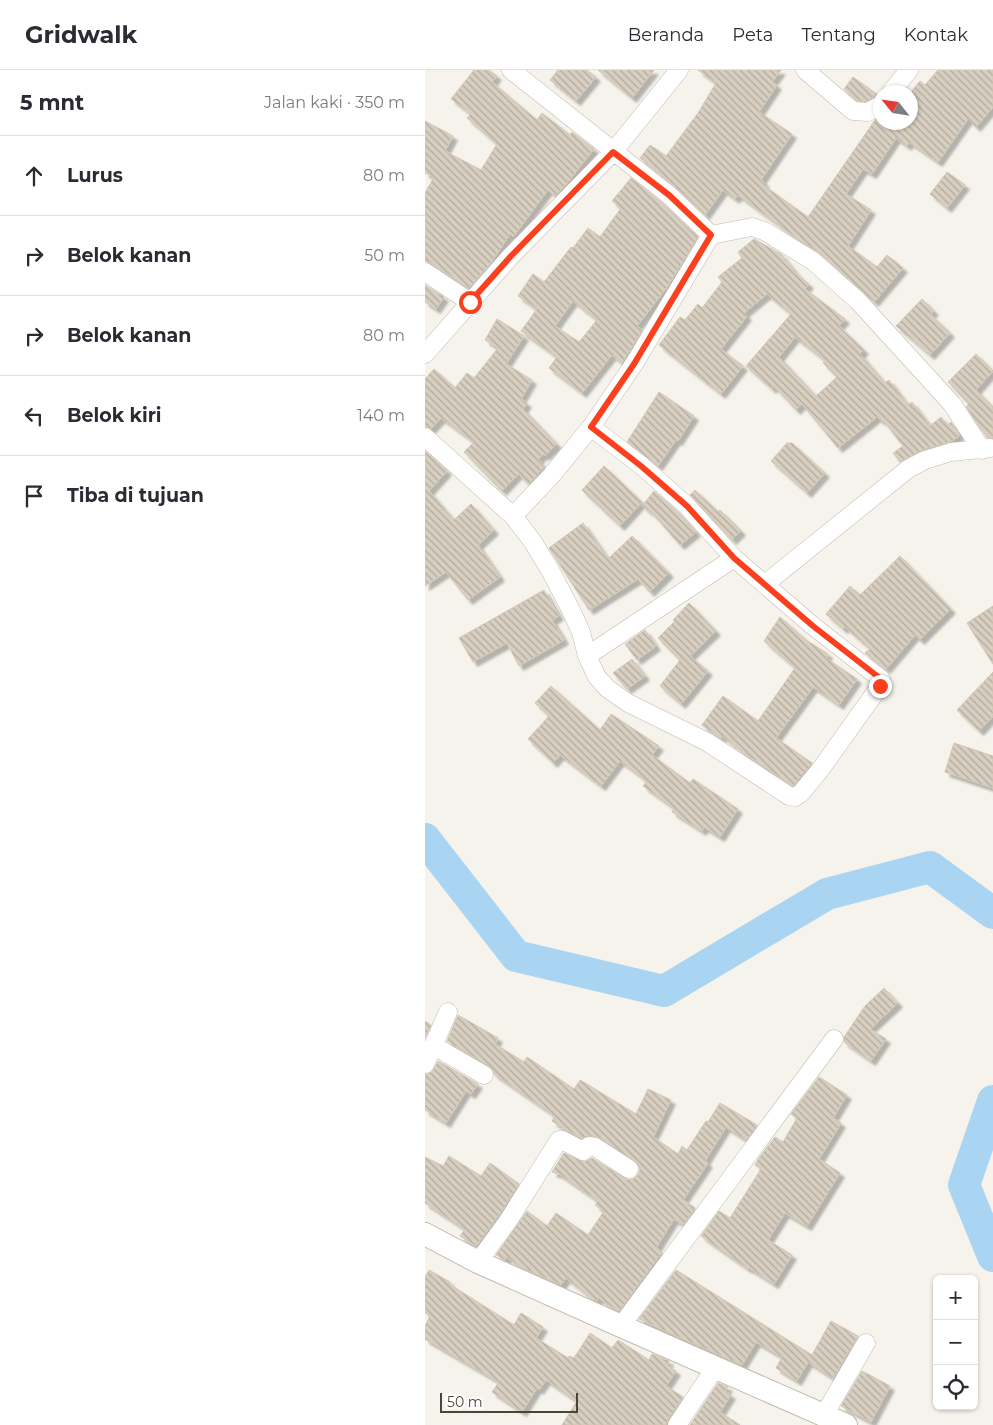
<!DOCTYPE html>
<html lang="id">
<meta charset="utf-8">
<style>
body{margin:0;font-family:Montserrat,sans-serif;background:#f2f2f3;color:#2b2b33}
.controls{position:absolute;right:15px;bottom:15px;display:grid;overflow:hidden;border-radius:8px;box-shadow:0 1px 4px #0004}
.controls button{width:45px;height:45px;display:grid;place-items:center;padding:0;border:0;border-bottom:1px solid #e1e1e2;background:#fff;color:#2b2b33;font:25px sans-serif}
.compass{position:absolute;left:448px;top:15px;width:45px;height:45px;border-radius:50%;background:#fff;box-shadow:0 1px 4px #0004;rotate:300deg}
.scale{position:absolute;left:15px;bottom:12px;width:138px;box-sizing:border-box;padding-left:5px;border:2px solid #4b4439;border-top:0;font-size:14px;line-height:18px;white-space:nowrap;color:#4b4439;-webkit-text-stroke:4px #fff;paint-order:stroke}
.stop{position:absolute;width:15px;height:15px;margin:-11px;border:4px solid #fc3f1d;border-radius:50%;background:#fff}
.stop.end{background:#fc3f1d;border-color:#fff;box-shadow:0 1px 5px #0008}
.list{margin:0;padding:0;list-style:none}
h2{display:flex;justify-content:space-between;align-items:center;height:65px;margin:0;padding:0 20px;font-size:21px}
h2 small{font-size:16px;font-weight:400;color:#7c7c81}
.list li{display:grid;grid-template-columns:32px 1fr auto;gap:15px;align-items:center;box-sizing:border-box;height:80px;padding:0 20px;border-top:1px solid #e1e1e2}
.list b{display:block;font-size:19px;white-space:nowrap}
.list em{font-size:16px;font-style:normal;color:#7c7c81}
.icon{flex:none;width:28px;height:28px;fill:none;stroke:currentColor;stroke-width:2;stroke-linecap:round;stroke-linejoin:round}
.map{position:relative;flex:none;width:568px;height:1355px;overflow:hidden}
header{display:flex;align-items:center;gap:30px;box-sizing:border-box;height:70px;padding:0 25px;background:#fff;border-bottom:1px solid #e1e1e2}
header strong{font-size:24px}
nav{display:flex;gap:28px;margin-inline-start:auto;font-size:18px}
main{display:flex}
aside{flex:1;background:#fff}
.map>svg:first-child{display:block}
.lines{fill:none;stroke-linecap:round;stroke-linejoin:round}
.river{stroke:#a9d4f2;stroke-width:32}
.building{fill:url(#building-back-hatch);stroke:#d3c7b4;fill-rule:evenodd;filter:url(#shadow)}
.minor-casing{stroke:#c2bbae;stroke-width:19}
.tertiary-casing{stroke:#c2bbae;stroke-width:24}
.minor{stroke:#fff;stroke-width:18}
.tertiary{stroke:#fff;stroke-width:22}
.route{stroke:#fc3f1d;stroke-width:6}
</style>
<header>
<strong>Gridwalk</strong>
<nav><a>Beranda</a><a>Peta</a><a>Tentang</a><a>Kontak</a></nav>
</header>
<main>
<aside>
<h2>5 mnt<small>Jalan kaki · 350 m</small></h2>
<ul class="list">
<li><svg class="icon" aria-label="ahead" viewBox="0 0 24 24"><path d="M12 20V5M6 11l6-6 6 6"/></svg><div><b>Lurus</b></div><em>80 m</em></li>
<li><svg class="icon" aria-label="right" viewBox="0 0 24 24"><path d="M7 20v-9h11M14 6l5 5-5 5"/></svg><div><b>Belok kanan</b></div><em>50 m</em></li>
<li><svg class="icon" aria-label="right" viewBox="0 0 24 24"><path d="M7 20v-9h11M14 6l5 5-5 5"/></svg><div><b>Belok kanan</b></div><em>80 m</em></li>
<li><svg class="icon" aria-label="left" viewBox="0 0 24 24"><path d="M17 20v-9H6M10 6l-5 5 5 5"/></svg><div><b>Belok kiri</b></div><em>140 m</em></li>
<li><svg class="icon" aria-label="arrive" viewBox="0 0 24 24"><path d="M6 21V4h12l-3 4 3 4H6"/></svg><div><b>Tiba di tujuan</b></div></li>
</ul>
</aside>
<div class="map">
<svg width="568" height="1355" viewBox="0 0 568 1355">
<defs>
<pattern id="building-back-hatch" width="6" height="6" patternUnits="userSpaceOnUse" patternTransform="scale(1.25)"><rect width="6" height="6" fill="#d8cfc1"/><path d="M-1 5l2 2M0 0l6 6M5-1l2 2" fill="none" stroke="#b1aa9e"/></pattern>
<filter id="shadow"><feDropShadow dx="4.5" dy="4.5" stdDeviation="1" flood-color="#0004"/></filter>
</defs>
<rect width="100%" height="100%" fill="#f6f3ec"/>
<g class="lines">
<path class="river" d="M0 769 91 886 239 921 402 824 505 797 568 843
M568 1031 539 1115 568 1186"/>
</g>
<path class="building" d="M49 0H64L72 6 67 12 112 50 117 43 145 65 147 62 169 79 142 113 130 126 123 120 88 167 85 164 65 194 44 218 6 193 0 191V123L9 107 0 103V51L28 66 20 81 56 100 72 74 42 48 46 44 26 29Z
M133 0H162L171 7 151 31 125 10Z
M173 0H229L207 28Z
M273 0H356L347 12 352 15 334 42 367 64 336 110 340 113 338 115 383 147 450 50 456 47V52H486V22L495 11 500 15 513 0H568V37L551 57 543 49 513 92 484 72 482 76 471 68 447 104 438 99 421 124 446 140 423 176 452 197 462 185 478 198 449 232 395 183 370 167 313 125 310 129 298 120 280 145 251 117 215 88 225 75 241 86 273 43 291 13Z
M428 7 453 25 441 31H432L419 19Z
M522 102 540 115 522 138 505 124Z
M206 108 237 133 273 167 242 217 212 256 217 260 197 293 187 285 157 323 124 298 132 287 96 261 112 239 93 226 108 204 119 212 146 177 148 178 163 158 175 167 196 138 187 131ZM148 231 172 250 154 272 130 256Z
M329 169 356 184 374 206 384 214 380 219 420 249 414 256 439 280 435 284 460 313 464 310 483 335 487 332 505 356 516 347 523 355 526 352 535 365 527 371 497 380 475 392 468 383 478 376 458 350 456 351 452 347 413 378 377 334 371 340 349 316 347 319 321 296 366 244 342 224 319 243 322 246 296 279 318 296 296 324 234 275 255 247 260 250 273 234 277 238 297 212 293 207 317 188 313 182ZM370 267 401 291 398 293 412 307 391 326 354 287Z
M0 215 19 227 11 239 0 232Z
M497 229 509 241 505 244 525 263 505 285 471 256Z
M72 249 99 266 81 294 107 310 96 329 102 333 98 339 132 374 120 386 119 384 113 389 119 397 104 414 93 404 77 421 39 382 49 372 16 348 6 359 0 357V309L9 299 30 318 42 303 49 308 73 278 60 270Z
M551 284 568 301 551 320 568 337V368H563L558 362 541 337 544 334 523 312Z
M234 322 269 346 253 371 251 370 233 396 202 372Z
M362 373H367L400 403 382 423 346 391Z
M0 381 22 401 4 421 29 450 46 434 69 460 53 475 75 507 43 530 21 502 0 516Z
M179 396 217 432 195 456 157 420Z
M270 420 293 442 295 440 316 461 307 470 265 425Z
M229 421 255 444 271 462 255 475 229 445 217 436Z
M158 453 183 489 207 466 244 503 225 522 213 509 164 540 124 478Z
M475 486 526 539 495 570 490 565 461 599 440 583 445 579 420 557 418 559 401 544 425 516 435 525Z
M119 520 134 546 127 550 139 570 94 596 82 573 48 592 34 568Z
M264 533 291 561 265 586 283 601 256 634 235 616 255 590 233 568 250 551 248 550Z
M568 536V594L542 553Z
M355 547 381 570 403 584 401 588 432 609 414 635 388 617 351 668 387 693 368 716 319 683 297 666 296 668 277 655 298 626 333 651 370 598 339 571Z
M220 560 231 576 212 590 200 574Z
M207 589 220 606 202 619 188 603Z
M568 602V646L554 661 532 640Z
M126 616 175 660 186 644 234 676 227 685 265 713 268 709 313 739 295 767 279 757 277 761 247 742 249 738 218 716 222 711 195 691 176 716 135 685 128 693 103 669 124 646 110 633Z
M529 673 568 686V718L520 702Z
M459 918 473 933 445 959 461 969 446 991 419 972V967L440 936Z
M33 945 73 968 70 974 99 992 102 987 149 1019 155 1010 211 1044 223 1019 246 1030 228 1067 253 1084 257 1076 262 1080 281 1051 283 1052 295 1033 332 1055 321 1070 301 1057 280 1091 283 1093 258 1130 270 1138 258 1155 249 1149 231 1178 237 1182 194 1241 185 1236 174 1228 172 1231 166 1228 141 1208 136 1215 98 1198 82 1187 80 1190 71 1185 102 1141 122 1156 131 1143 163 1165 179 1141 170 1135 173 1131 134 1104 127 1102 139 1083 159 1092 167 1088 203 1110 208 1109 213 1105 215 1099 213 1094 175 1068 165 1066 157 1068 141 1060 127 1051 130 1046 69 1004 64 996 22 971Z
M0 951 6 955 0 968Z
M13 991 53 1014 46 1024 41 1021 21 1053 0 1040V1004L7 1002Z
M394 1007 422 1025 408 1048 416 1053 394 1089 415 1103 382 1156 360 1143 343 1170 367 1185 349 1214 324 1198 323 1199 276 1166 294 1141 305 1148 336 1099 330 1095 334 1088 350 1067 358 1072 372 1048 366 1044Z
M24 1086 56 1106 65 1093 94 1114 74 1145 51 1176 35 1166 40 1159 0 1133V1087L18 1096Z
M4 1200 25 1212 24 1214 89 1255 96 1243 118 1257 111 1268 143 1288 144 1286 149 1288 165 1263 187 1278 193 1270 224 1290 227 1284 244 1291 242 1295 251 1301 241 1316 258 1327 243 1349 241 1355H137L152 1331 121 1310 114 1320 112 1318 97 1342 67 1322 74 1312 0 1269V1256L5 1246 0 1243V1207Z
M251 1200 387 1285 406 1251 433 1266 408 1308 383 1292 372 1311 351 1298 357 1287 331 1272 317 1295 214 1249Z
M437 1301 465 1316 446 1352 416 1336Z
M293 1313 303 1317 300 1321 306 1325 295 1342 315 1355H265Z"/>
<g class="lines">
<g class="minor-casing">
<path id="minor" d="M86 0 244 125 286 165 209 294 166 357 126 406 88 446
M380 0 428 41 443 42 456 35
M466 22 484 0
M286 165 327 157 339 161 388 191 433 231 527 334 557 380
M0 202 45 232
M0 284 86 186 188 82 254 0
M0 367 88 446 108 472 125 500 145 538 156 562 162 586 172 607 183 619 203 633 282 672 364 726 370 727 376 723 395 700 455 616 456 609 388 556 309 488 262 436 217 396 166 357
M340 514 483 399 500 390 526 382 565 378
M162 586 309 488
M9 976 59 1005
M0 994 23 942
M53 1192 83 1151 134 1070H137L158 1081 164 1076 170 1077 204 1099
M196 1256 409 969
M399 1345 441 1273
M252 1355 290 1298"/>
</g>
<g class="tertiary-casing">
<path id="tertiary" d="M0 1164 53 1192 196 1256 421 1355"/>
</g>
<use href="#minor" class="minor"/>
<use href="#tertiary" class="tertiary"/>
</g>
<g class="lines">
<path class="route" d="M45 232 86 186 188 82 244 125 286 165 209 294 166 357 216 396 262 436 309 488 388 556 456 609 455 616"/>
</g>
</svg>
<div class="controls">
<button>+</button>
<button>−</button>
<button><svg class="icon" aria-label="locate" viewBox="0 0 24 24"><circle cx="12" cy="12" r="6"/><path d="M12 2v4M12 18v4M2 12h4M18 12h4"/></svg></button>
</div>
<svg class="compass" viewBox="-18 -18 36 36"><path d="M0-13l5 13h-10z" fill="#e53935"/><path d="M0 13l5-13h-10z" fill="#7c7c81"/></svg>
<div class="scale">50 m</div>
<div class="stop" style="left:45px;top:232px"></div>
<div class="stop end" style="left:455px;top:616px"></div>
</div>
</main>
